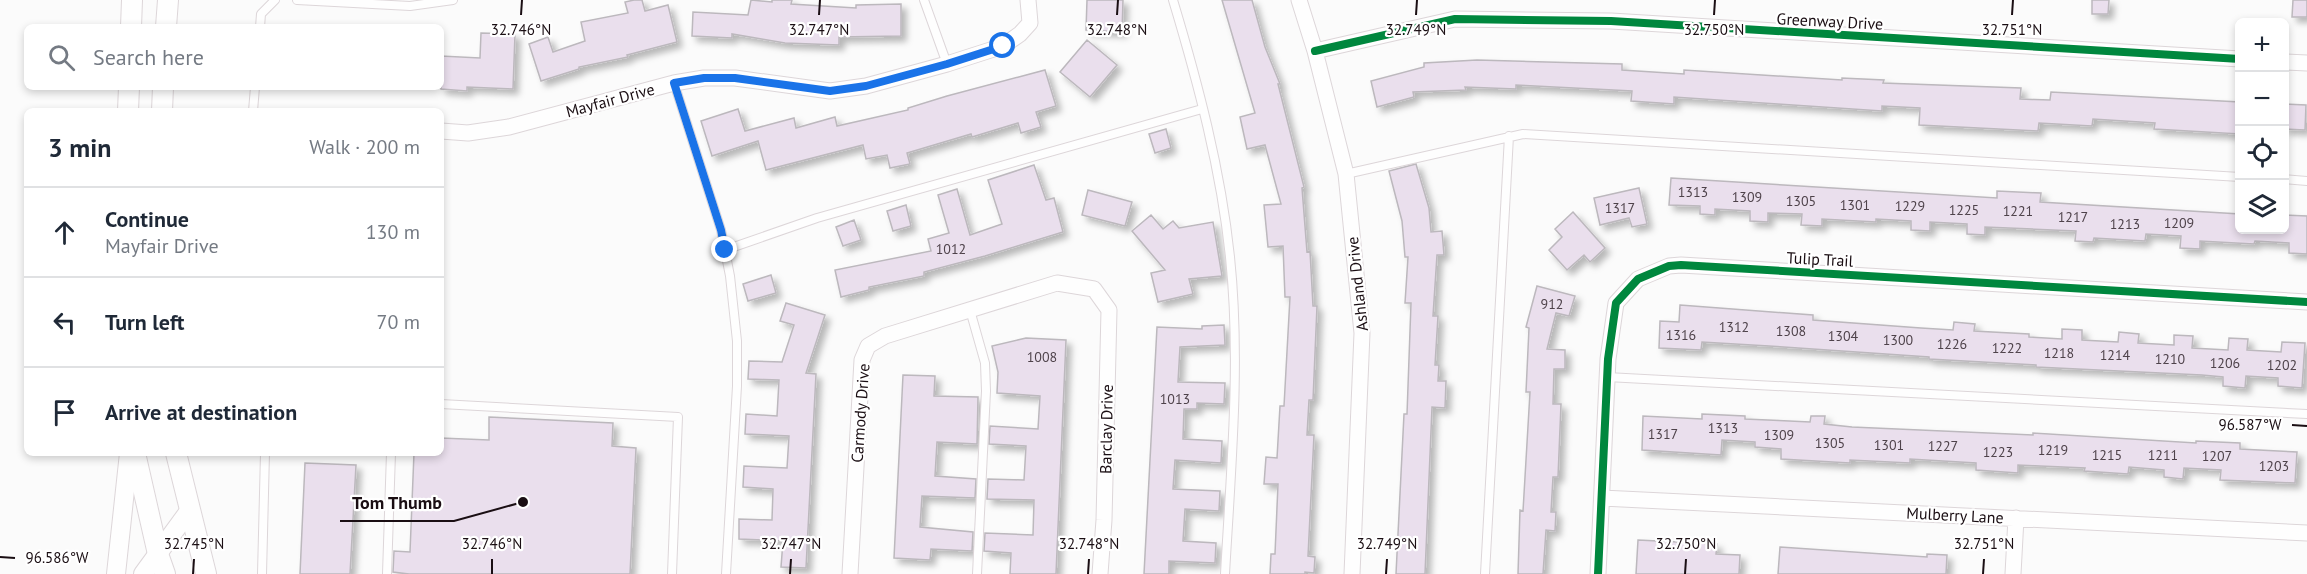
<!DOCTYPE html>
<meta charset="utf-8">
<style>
body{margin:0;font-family:"PT Sans",sans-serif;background:#f2f2f3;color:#1f2937}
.controls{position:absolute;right:18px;top:18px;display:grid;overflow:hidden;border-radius:9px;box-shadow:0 3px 9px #0003}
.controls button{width:54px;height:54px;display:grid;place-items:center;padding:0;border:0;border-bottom:2px solid #e0e1e3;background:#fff;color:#1f2937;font:30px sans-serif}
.stop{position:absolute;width:18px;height:18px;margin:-14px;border:4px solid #1a73e8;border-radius:50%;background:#fff}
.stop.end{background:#1a73e8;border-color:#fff;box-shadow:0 2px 6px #0008}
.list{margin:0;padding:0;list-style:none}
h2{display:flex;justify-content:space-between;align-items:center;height:78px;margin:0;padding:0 24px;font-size:26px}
h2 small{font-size:20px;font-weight:400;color:#747a83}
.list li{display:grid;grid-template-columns:39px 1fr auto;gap:18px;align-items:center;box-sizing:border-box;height:90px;padding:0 24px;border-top:2px solid #e0e1e3}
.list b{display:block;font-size:22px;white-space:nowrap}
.list p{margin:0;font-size:20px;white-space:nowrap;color:#747a83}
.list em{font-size:20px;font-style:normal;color:#747a83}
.icon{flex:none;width:33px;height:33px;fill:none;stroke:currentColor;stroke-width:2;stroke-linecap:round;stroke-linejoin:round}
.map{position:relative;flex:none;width:2307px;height:574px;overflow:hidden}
.search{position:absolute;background:#fff;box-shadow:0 3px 9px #0003;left:24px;top:24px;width:420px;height:66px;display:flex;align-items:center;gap:15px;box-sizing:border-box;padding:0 21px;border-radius:9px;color:#747a83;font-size:22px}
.panel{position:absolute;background:#fff;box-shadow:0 3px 9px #0003;left:24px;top:108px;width:420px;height:348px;border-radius:9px}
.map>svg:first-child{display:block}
.building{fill:#eadfed;stroke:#bcb8bd;stroke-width:1.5;filter:url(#shadow)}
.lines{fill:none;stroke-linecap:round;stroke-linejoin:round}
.service-casing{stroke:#ddd6d9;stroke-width:10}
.minor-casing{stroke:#ddd6d9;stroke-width:17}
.tertiary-casing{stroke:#ddd6d9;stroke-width:20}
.secondary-casing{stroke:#ddd6d9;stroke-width:22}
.service{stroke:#fefefe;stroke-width:8}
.minor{stroke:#fefefe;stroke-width:15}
.tertiary{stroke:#fefefe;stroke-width:18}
.secondary{stroke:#fefefe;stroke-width:20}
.cycleway-casing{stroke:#fff;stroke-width:11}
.cycleway{stroke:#00873e;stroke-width:8}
.route{stroke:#1a73e8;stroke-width:8}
.ticks{fill:none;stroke:#1a0e13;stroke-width:2}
.labels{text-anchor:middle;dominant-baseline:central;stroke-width:4.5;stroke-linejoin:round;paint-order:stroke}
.number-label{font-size:14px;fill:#4e424a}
.street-label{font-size:16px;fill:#1a0e13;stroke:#fff}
.ticks-label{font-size:15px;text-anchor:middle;fill:#1a0e13;stroke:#fff;stroke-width:4.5;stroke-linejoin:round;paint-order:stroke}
.leader{fill:none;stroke:#1a0e13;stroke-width:2}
.callout-dot{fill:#1a0e13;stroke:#fff;stroke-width:2}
.callout-label{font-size:18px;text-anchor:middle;font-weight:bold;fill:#1a0e13;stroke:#fff;stroke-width:4.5;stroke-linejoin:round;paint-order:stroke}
</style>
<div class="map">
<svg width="2307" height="574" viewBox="0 0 2307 574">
<defs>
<filter id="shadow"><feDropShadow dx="5" dy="5" stdDeviation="3" flood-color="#0004"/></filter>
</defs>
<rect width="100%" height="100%" fill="#fbfbfb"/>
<path class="building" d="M634 0H642L645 11 668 5 677 42 627 55 628 57 579 67V69L541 81 529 44 548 37 553 52 585 41 581 22 628 13 625 2Z
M751 0 772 2V0H792L791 4 856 8V5L901 4V36L839 37V45L785 43 732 34V38L692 36 693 12 748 15Z
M1087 0H1123L1122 32 1086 30Z
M1222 0H1252L1265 47 1280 84H1278L1304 187 1302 188 1307 252 1310 251 1313 306H1317L1313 400H1309L1307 435H1314L1308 556 1315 557 1314 573 1305 572V574H1270L1271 554H1275L1278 484H1264L1266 457 1277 458 1280 406H1284L1290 297H1285L1283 246 1268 247 1264 205 1281 204 1265 145 1247 149 1240 117 1255 113Z
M2092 0H2109L2108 14H2092Z
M2293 0H2307V17H2292Z
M481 33 515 34 513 89 467 87V91L441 89V56L480 58Z
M1087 40 1117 65 1090 97 1060 72Z
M1477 60 1622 64V70L1684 74V70L1842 80V78L1884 80 1883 83 2021 88 2020 99 2050 100 2051 92 2240 102V134L2154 129 2155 123 2093 119 2092 126 2039 123 2038 131 1919 125 1920 108 1882 106V111L1674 97V104L1631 101 1632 91 1516 85V89L1465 87 1466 90 1413 92 1414 97 1377 107 1371 81 1424 67V63Z
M1045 70 1056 106 1036 112 1041 127 1021 133 1018 123 972 137 971 134 907 153 910 164 890 168 887 155 866 159 863 145 766 170 758 141 712 156 701 121 738 109 745 131 794 118 796 128 835 117 837 126 908 110V108L947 96Z
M2284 104 2306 105 2305 130 2284 129Z
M1166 129 1171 148 1155 153 1149 134Z
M1416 164 1429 208 1431 232 1442 231 1444 255H1437L1433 316H1438L1435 365H1439L1438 381H1446L1445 408 1432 407 1425 574H1396L1404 414H1407L1411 303H1405L1408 257H1405L1402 221 1389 171Z
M1034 165 1046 200 1054 198 1063 232 985 256 924 272V276L869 287V290L841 297 835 270 931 251 928 239 949 233 938 195 957 189 970 235 1002 224 988 180Z
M1671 178 1997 198V191L2041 193 2040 202 2240 214V230H2284V215L2307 216V254L2289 253V243L2255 241 2254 244 2200 241V249L2180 248 2181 236 2146 234 2145 241 2094 238 2093 242 2075 241 2076 231 1985 227V235L1967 234V224L1930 222V231L1911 230V221L1876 219V222L1822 219V226L1801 225 1802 214 1768 213V222L1750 221V211L1715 209V215L1700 214V206L1669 205Z
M1639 188 1647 224 1632 227 1629 218 1600 225 1594 198Z
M1088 190 1132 202 1125 226 1082 215Z
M906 205 911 226 893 231 887 211Z
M1573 212 1605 248 1590 262 1584 255 1567 270 1549 250 1562 237 1555 229Z
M1151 215 1163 229 1173 221 1179 228 1213 222 1222 276 1189 279 1193 294 1158 302 1151 273 1165 270 1132 231Z
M854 220 861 240 843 246 836 227Z
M771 275 776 293 748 301 743 284Z
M1537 286 1575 296 1569 316 1556 313 1547 349 1565 350V369H1554L1553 404H1561L1558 477H1553L1551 512H1556L1555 531 1546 530 1543 574H1518L1520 510 1523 511 1530 392H1526L1529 328 1526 327Z
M786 303 825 315 806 373 816 374 806 568 781 567 783 541 739 539V519L772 520 773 489 743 487 744 466 787 468 789 436 745 434 746 414 777 416 779 380 748 379 749 361 782 362 794 325 780 321Z
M1680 305 1813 315V320L1921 328 1953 330 1954 322 1975 324 1974 331 2029 334V337L2062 339V329L2082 330V340L2118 342 2119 332 2139 334 2138 343 2174 345V335L2193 336 2192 348 2228 350 2229 338 2248 339 2247 350 2281 352 2282 342 2305 343 2302 388 2278 386V378L2246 376 2245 388 2223 386V377L2202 375 2036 367V365L1929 359V357L1769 346 1702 342 1701 350 1659 348 1660 321 1679 322Z
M1224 325 1225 345 1180 347 1178 382 1225 383 1224 404 1197 403V409H1184L1183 439 1222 441 1221 463 1175 460 1173 489 1220 491 1219 511 1185 509 1183 541 1216 543 1215 563 1169 561V574H1144L1157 327 1202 329V326Z
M1026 338 1066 340 1056 574H1010L1011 553 984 551 985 533 1033 535 1034 500 987 499 988 479 1024 480 1026 446 989 444 990 426 1038 429 1040 396 997 393 998 372 992 346Z
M903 375 935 376 934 396 978 397 977 444 937 442 935 476 976 479 975 498 922 496 920 527 973 532 972 551 931 549 930 560 894 558Z
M1702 414 1745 416V419L1810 422 1811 416H1825L1824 424 1852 427 2033 435V433L2196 443V441L2240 443V449L2297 452 2295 483 2220 480 2221 470 2184 468 2183 479 2164 477V470L2129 467 2128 474 2084 471 2085 468 2018 465V473L1976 470V463L1910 459V463L1850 460V463L1781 459V449L1755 447V442L1722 440 1721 455 1642 450 1643 416 1702 419Z
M489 417 613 423 612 446 636 448 630 574H409L393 572 394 551 410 552 414 453H441V438L489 440Z
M305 463 356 465 350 574H300Z
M1638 540 1717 544 1716 554 1740 555 1739 574H1636Z
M1780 547 1927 557V554L1947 555 1946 574H1778Z"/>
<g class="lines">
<g class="service-casing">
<path id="service" d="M297 0 410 6 453 0
M924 0 947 64
M1173 0C1198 83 1221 170 1230 257 1241 362 1231 468 1225 574
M260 27 261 14 275 0
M674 83 721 230 730 276 737 341V386L726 574
M253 111 255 87
M1346 174 1523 134 2240 177
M2284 179 2307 181
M725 250 817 218 1202 109
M970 310 985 363 986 391 977 574
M1607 377 2307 414
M441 404 678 417 672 574
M262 574 265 453
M387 574 391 453
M1485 574 1509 136"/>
</g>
<g class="minor-casing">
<path id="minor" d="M1299 0 1315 51 1346 174 1362 333 1352 574
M1315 51 1455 19 1611 21 2240 59
M2284 62 2307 63
M441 131 468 133 509 127 674 83 704 78H735L830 91 866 86 947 64 1003 46 1020 34 1030 23 1028 0
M1602 498 2307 533
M850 574 862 360 868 346 885 336 1057 283 1094 289 1109 310 1104 520 1100 574
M1598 574 1608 359 1616 303 1638 279 1669 266 1681 265 2307 302
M2013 574 2016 518"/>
</g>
<g class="tertiary-casing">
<path id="tertiary" d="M116 574 129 453
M143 574 189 511"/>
</g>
<g class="secondary-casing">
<path id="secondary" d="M131 27 132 0
M166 27 168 0
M128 111 129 87
M162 111 163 87
M135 453 158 554 165 574
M176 453 206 574"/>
</g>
<use href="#service" class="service"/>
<use href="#minor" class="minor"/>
<use href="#tertiary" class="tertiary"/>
<use href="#secondary" class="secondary"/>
<g class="cycleway-casing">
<path id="cycleway" d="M1315 51 1455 19 1611 21 2240 59
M1598 574 1608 359 1616 303 1638 279 1669 266 1681 265 2307 302"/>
</g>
<use href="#cycleway" class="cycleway"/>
</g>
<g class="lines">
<path class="route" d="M725 250 721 230 674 83 704 78H735L830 91 866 86 947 64 1003 46"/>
</g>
<path class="ticks" d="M521 15 522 0M819 15 820 0M1117 15 1118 0M1416 15 1417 0M1714 15 1715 0M2012 15 2013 0M2292 425 2307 426M0 557 15 558M193 574 194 559M492 574V559M790 574 791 559M1088 574 1089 559M1386 574 1387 559M1685 574 1686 559M1983 574 1984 559"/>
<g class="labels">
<g class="number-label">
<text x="1693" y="192">1313</text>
<text x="1747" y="197">1309</text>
<text x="1801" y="201">1305</text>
<text x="1855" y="205">1301</text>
<text x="1910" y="206">1229</text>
<text x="1620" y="208">1317</text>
<text x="1964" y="210">1225</text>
<text x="2018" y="211">1221</text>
<text x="2073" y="217">1217</text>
<text x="2179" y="223">1209</text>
<text x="2125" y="224">1213</text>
<text x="951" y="249">1012</text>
<text x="1552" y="304">912</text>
<text x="1734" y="327">1312</text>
<text x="1791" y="331">1308</text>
<text x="1681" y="335">1316</text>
<text x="1843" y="336">1304</text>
<text x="1898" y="340">1300</text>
<text x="1952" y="344">1226</text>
<text x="2007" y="348">1222</text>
<text x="2059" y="353">1218</text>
<text x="2115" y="355">1214</text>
<text x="1042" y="357">1008</text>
<text x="2170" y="359">1210</text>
<text x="2225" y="363">1206</text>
<text x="2282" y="365">1202</text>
<text x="1175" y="399">1013</text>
<text x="1723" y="428">1313</text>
<text x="1663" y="434">1317</text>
<text x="1779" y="435">1309</text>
<text x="1830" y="443">1305</text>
<text x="1889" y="445">1301</text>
<text x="1943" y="446">1227</text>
<text x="2053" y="450">1219</text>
<text x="1998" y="452">1223</text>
<text x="2107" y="455">1215</text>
<text x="2163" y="455">1211</text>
<text x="2217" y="456">1207</text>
<text x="2274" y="466">1203</text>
</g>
<g class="street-label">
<text transform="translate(1830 21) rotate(3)">Greenway Drive</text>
<text transform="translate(610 100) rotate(-15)">Mayfair Drive</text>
<text transform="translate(1820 259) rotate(3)">Tulip Trail</text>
<text transform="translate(1357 284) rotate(-96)">Ashland Drive</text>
<text transform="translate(860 413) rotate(-86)">Carmody Drive</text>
<text transform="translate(1106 429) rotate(-89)">Barclay Drive</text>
<text transform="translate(1955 515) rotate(3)">Mulberry Lane</text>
</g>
</g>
<g class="ticks-label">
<text x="521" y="35">32.746°N</text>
<text x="819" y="35">32.747°N</text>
<text x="1117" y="35">32.748°N</text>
<text x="1416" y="35">32.749°N</text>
<text x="1714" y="35">32.750°N</text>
<text x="2012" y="35">32.751°N</text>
<text x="2250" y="430">96.587°W</text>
<text x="194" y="549">32.745°N</text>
<text x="492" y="549">32.746°N</text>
<text x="791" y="549">32.747°N</text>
<text x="1089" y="549">32.748°N</text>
<text x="1387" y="549">32.749°N</text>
<text x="1686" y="549">32.750°N</text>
<text x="1984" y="549">32.751°N</text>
<text x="57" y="563">96.586°W</text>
</g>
<path class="leader" d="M523 502L454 521H340"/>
<circle class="callout-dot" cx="523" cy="502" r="6"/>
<g class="callout-label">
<text x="397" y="509">Tom Thumb</text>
</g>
</svg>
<div class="controls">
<button>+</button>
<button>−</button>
<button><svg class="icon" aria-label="locate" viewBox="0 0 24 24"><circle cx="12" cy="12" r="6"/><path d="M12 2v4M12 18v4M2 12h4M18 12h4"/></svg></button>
<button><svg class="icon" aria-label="layers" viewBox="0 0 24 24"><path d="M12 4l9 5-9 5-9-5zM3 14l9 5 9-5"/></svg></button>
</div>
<div class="stop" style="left:1003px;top:46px"></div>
<div class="stop end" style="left:725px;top:250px"></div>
<div class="search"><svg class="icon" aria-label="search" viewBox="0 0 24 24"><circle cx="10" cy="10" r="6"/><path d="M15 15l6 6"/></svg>Search here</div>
<section class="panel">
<h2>3 min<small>Walk · 200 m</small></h2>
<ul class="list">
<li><svg class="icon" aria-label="ahead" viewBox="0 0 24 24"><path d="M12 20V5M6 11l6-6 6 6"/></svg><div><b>Continue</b><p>Mayfair Drive</p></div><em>130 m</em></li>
<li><svg class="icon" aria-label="left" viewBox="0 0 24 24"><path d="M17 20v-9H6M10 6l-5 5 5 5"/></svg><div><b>Turn left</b></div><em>70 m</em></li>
<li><svg class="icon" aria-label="arrive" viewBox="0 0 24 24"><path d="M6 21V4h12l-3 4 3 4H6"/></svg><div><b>Arrive at destination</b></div></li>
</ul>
</section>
</div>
